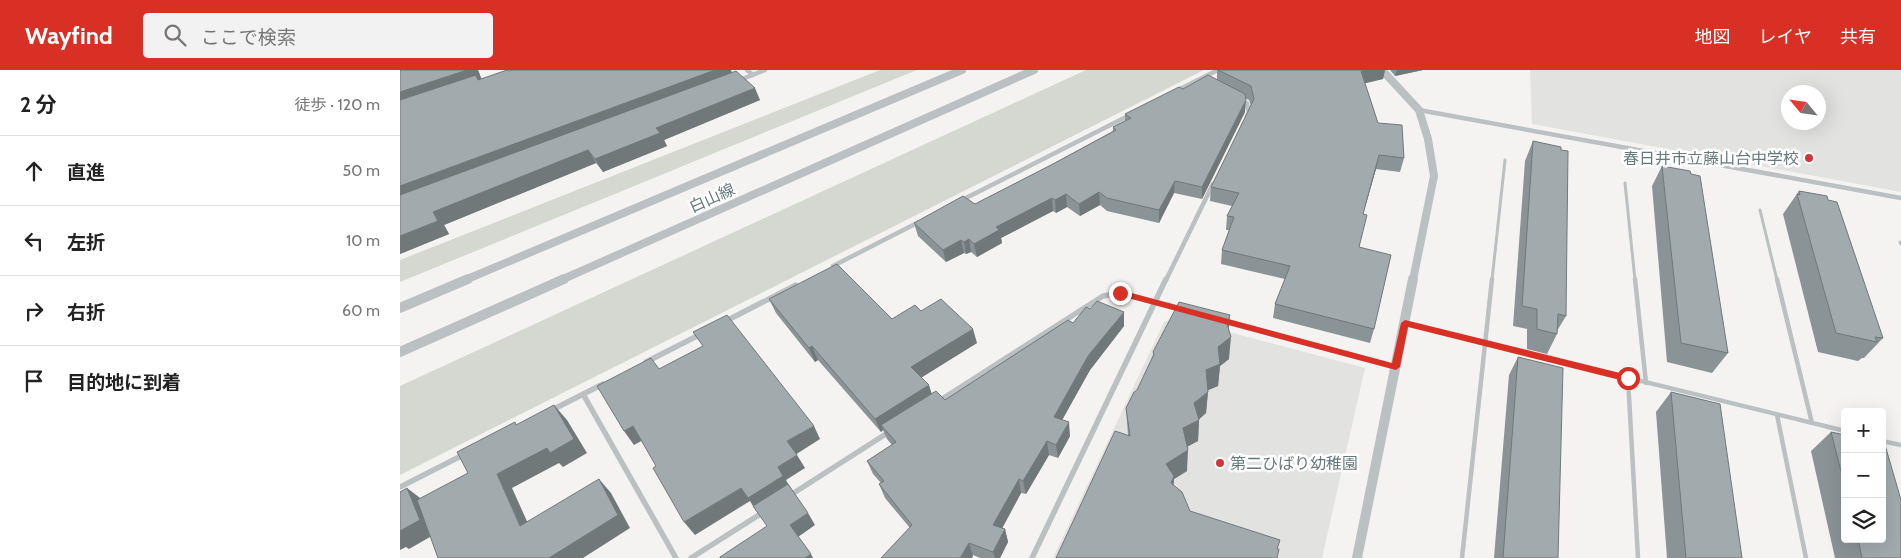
<!DOCTYPE html>
<html lang="ja">
<meta charset="utf-8">
<style>
body{margin:0;font-family:Cabin,"Noto Sans JP",sans-serif;background:#f2f2f2;color:#222}
.controls{position:absolute;right:15px;bottom:15px;display:grid;overflow:hidden;border-radius:5px;box-shadow:0 5px 20px #0002}
.controls button{width:45px;height:45px;display:grid;place-items:center;padding:0;border:0;border-bottom:1px solid #e0e0e0;background:#fff;color:#222;font:25px sans-serif}
.compass{position:absolute;left:1381px;top:15px;width:45px;height:45px;border-radius:50%;background:#fff;box-shadow:0 5px 20px #0002;rotate:299deg}
.stop{position:absolute;width:15px;height:15px;margin:-11px;border:4px solid #d93025;border-radius:50%;background:#fff}
.stop.end{background:#d93025;border-color:#fff;box-shadow:0 1px 5px #0008}
.list{margin:0;padding:0;list-style:none}
h2{display:flex;justify-content:space-between;align-items:center;height:65px;margin:0;padding:0 20px;font-size:21px}
h2 small{font-size:16px;font-weight:400;color:#767676}
.list li{display:grid;grid-template-columns:32px 1fr auto;gap:15px;align-items:center;box-sizing:border-box;height:70px;padding:0 20px;border-top:1px solid #e0e0e0}
.list b{display:block;font-size:19px;white-space:nowrap}
.list em{font-size:16px;font-style:normal;color:#767676}
.icon{flex:none;width:28px;height:28px;fill:none;stroke:currentColor;stroke-width:2;stroke-linecap:round;stroke-linejoin:round}
.map{position:relative;flex:none;width:1501px;height:488px;overflow:hidden}
header{display:flex;align-items:center;gap:30px;box-sizing:border-box;height:70px;padding:0 25px;background:#d93025;color:#fff}
header strong{font-size:24px}
nav{display:flex;gap:28px;margin-inline-start:auto;font-size:18px}
.search{width:350px;height:45px;background:#f2f2f2;display:flex;align-items:center;gap:12px;box-sizing:border-box;padding:0 18px;border-radius:5px;color:#767676;font-size:19px}
main{display:flex}
aside{flex:1;background:#fff}
.map>svg:first-child{display:block}
.built{fill:#e2e3e1;fill-rule:evenodd}
.green{fill:#d5d8d0}
.lines{fill:none;stroke-linecap:round;stroke-linejoin:round}
.service-far1{stroke:#bbc0c2;stroke-width:3}
.service{stroke:#bbc0c2;stroke-width:4.5}
.minor-far1{stroke:#bbc0c2;stroke-width:4.5}
.minor{stroke:#bbc0c2;stroke-width:5.5}
.tertiary-far1{stroke:#bbc0c2;stroke-width:8}
.tertiary{stroke:#bbc0c2;stroke-width:10}
.wall{fill:#8a9395}
.shaded-wall{fill:#717879}
.building{fill:#a1abad;stroke:#717879}
.route{fill:#d93025}
.poi-dot{fill:#cf3736;stroke:#fff;stroke-width:2}
.labels{text-anchor:middle;dominant-baseline:central;stroke-width:5;stroke-linejoin:round;paint-order:stroke}
.poi-label{font-size:16px;fill:#66797e;stroke:#fff;text-anchor:end}
.street-label{font-size:16px;fill:#66797e;stroke:#fff}
</style>
<header>
<strong>Wayfind</strong>
<div class="search"><svg class="icon" aria-label="search" viewBox="0 0 24 24"><circle cx="10" cy="10" r="6"/><path d="M15 15l6 6"/></svg>ここで検索</div>
<nav><a>地図</a><a>レイヤ</a><a>共有</a></nav>
</header>
<main>
<aside>
<h2>2 分<small>徒歩 · 120 m</small></h2>
<ul class="list">
<li><svg class="icon" aria-label="ahead" viewBox="0 0 24 24"><path d="M12 20V5M6 11l6-6 6 6"/></svg><div><b>直進</b></div><em>50 m</em></li>
<li><svg class="icon" aria-label="left" viewBox="0 0 24 24"><path d="M17 20v-9H6M10 6l-5 5 5 5"/></svg><div><b>左折</b></div><em>10 m</em></li>
<li><svg class="icon" aria-label="right" viewBox="0 0 24 24"><path d="M7 20v-9h11M14 6l5 5-5 5"/></svg><div><b>右折</b></div><em>60 m</em></li>
<li><svg class="icon" aria-label="arrive" viewBox="0 0 24 24"><path d="M6 21V4h12l-3 4 3 4H6"/></svg><div><b>目的地に到着</b></div></li>
</ul>
</aside>
<div class="map">
<svg width="1501" height="488" viewBox="0 0 1501 488">
<rect width="100%" height="100%" fill="#f4f3f1"/>
<path class="built" d="M1130 0H1501V122L1132 54ZM1388 22H1418V52H1388Z
M776 248 965 298 922 488H653L764 252Z"/>
<path class="green" d="M480 0H517L0 212V190Z
M686 0H804L0 405V316Z"/>
<g class="lines">
<path class="service-far1" d="M1225 113 1235 210
M1360 140 1377 210
M1500 172 1501 174
M1092 210 1105 90"/>
<path class="service" d="M1235 209 1246 313
M1377 209 1412 353
M1005 253 1445 361
M1228 308 1238 488
M1377 345 1406 488
M1482 371 1501 375
M1062 488 1092 209"/>
<path class="minor-far1" d="M347 0 353 5
M340 10 365 0
M778 20 818 0
M840 30 847 33 849 43 847 46
M1019 40 1501 128
M562 130 730 45
M433 196 519 152
M766 210 813 114"/>
<path class="minor" d="M326 251 396 215
M824 251 995 297
M246 292 301 264
M183 324 276 488
M539 331 703 226 720 223 782 239
M150 341 203 314
M0 417 65 384
M389 426 489 362
M291 488 365 441
M632 488 766 209"/>
<path class="tertiary-far1" d="M982 0 1019 40 1028 69 1034 106 1013 210
M65 210 562 0
M161 210 634 0"/>
<path class="tertiary" d="M0 238 68 209
M0 282 164 209
M957 488 1013 209"/>
</g>
<path class="wall" d="M0 0H78L81 9 109 1 332 2 360 30 264 70 267 76 203 102 196 93 44 155 49 164 0 184Z
M817 0H985L983 9 965 13 978 53 1004 88 1000 102 976 99 963 144 959 177 974 259 970 273 873 248 875 234 885 209 821 194 822 180 829 160H826L827 146 832 136 810 131 811 117 851 36 849 30 845 28V42L802 129 774 123 759 153 707 141 700 135 680 146 667 137 656 143 653 141 601 168 602 173 577 187 571 182 566 184 564 183 546 192 518 166 514 153 575 134 651 95 713 61V57L725 51V44L783 19 817 10Z
M990 0H1023L995 6Z
M1133 71 1166 246 1157 261V264L1147 284 1127 279V259L1113 256 1125 91Z
M1262 96 1328 283 1312 303 1267 292 1252 116Z
M1399 121 1428 130 1483 268 1464 288H1462L1458 291 1418 282 1383 144Z
M369 229 492 249 577 273 521 307 532 324 545 330 673 253 724 256 690 300 662 350 670 366 658 388 649 385 626 424 621 423 602 458 605 459 608 472 600 488H580L510 458 485 428 479 414 481 413 473 404 467 391 492 375 487 369 483 360 481 362 418 290 415 292 376 243Z
M829 260V289L820 296 818 316 808 320 806 343 799 349 798 371 787 377V401L774 409 773 415 790 441 878 479 656 488 728 365 726 338 737 320 753 286V282Z
M1118 287 1158 488H1094L1109 305Z
M1271 322 1342 488H1267L1256 342Z
M1431 362 1445 365V469H1482L1501 488H1435L1411 381Z"/>
<path class="shaded-wall" d="M67 0H78L82 10 0 38V22Z
M315 0H331L334 7 0 134V116Z
M967 0H985L983 9 958 15 961 1Z
M997 0H1023L995 6Z
M355 18 360 30 264 70 267 76 203 102 195 89 256 58Z
M846 30 845 42 802 129V117Z
M188 80 196 93 44 155 49 164 0 184V166L33 142Z
M979 85 976 99 959 158 963 144Z
M775 111 774 123 759 153V140Z
M699 122 700 135 680 146 679 134Z
M666 124 667 137 656 143 655 130Z
M652 128 653 141 601 168 602 173 577 187 574 174 596 157Z
M569 169 571 182 566 184 564 172Z
M561 170 564 183 546 192 543 180Z
M724 242V256L690 300 656 361 654 347 688 286Z
M830 245 828 267H831L829 289 820 296 818 316 804 322 806 300 818 277Z
M573 259 577 273 516 311 511 297Z
M412 276 418 290 415 292 409 278Z
M529 315 533 328 481 355 483 360 481 362 475 349Z
M808 322 806 343 796 352 799 350 798 371 782 379 783 358 794 333Z
M154 335 167 350 187 383 163 397 159 393 112 418 135 469 120 456 97 404Z
M669 352 670 366 658 388 656 375Z
M233 356 243 370 234 375 224 361Z
M414 356 420 369 395 385 387 371Z
M647 371 649 385 626 424 623 411Z
M788 380 787 401 774 409 773 427 771 413 766 394Z
M397 385 405 398 386 410 391 419 356 441 350 431 295 465 284 452Z
M199 409 211 423 230 458 183 488H149Z
M619 409 621 423 597 468 593 455Z
M7 418 24 431 37 463 9 479 6 477 0 480V461Z
M408 443 415 455 398 467 390 455Z
M605 459 608 472 600 488H595L593 482Z
M569 473 573 486 572 488H560Z
M411 484 413 488H405Z"/>
<path class="building" d="M0 0H67L0 22Z
M107 0 109 1 112 0H315L0 116V30L76 5 78 10Z
M818 0H967L961 1 978 53 1002 55 1004 88 979 85 963 144 967 145 959 177 991 185 974 259 875 234 890 196 822 180 834 147 827 146 839 123 811 117 854 29 851 16Z
M336 1 355 18 256 58 260 63 195 89 188 80 33 142 38 151 0 166V125Z
M808 5 845 24 846 30 802 117 775 111 759 140 707 128 699 122 679 134 666 124 655 130 652 128 596 157 599 160 574 174 569 169 564 172 561 170 543 180 514 153 563 126 575 134 651 95 716 60 713 57 731 48 725 44 779 17 783 19Z
M1133 71 1161 77V80L1168 81 1166 246 1158 244 1157 264 1137 259V239L1122 236Z
M1262 96 1290 101 1291 104 1300 106 1328 283 1281 273Z
M1399 121 1427 126 1428 130 1437 132 1483 268 1475 267 1477 272 1436 263 1397 124 1400 125Z
M437 194 492 249 515 235 521 241 541 229 573 259 511 297 529 315 475 349 412 276 409 278 369 229Z
M697 231 724 242 688 286 654 347 669 352 656 375 647 371 623 411 619 409 593 455 605 459 593 482 569 473 560 488H481L512 455 479 414 484 411 467 391 496 372 481 355 536 321 545 330 668 250 673 253 686 237 690 239Z
M779 232 830 245 827 254 831 267 818 277 820 294 806 300 808 322 794 333 799 350 783 358 788 380 766 394 774 406 771 413 782 422 790 441 880 470 877 479H879L877 488H656L715 361 730 366 726 338 734 322 737 320 754 284 753 282Z
M327 245 414 356 387 371 397 385 378 397 383 406 348 428 341 418 284 452 253 398 256 396 233 356 224 361 197 316 251 288 259 299 303 276 293 262Z
M1118 287 1163 298 1158 488H1103Z
M1271 322 1320 334 1342 488H1286Z
M154 335 174 369 150 383 147 378 97 404 120 456 199 409 218 445 149 488H38L17 430 68 403 57 382 115 352 116 355Z
M1431 362 1445 365V417Z
M1482 374 1485 375 1501 430V488H1462L1458 469H1482Z
M388 414 408 443 390 455 411 484 405 488H320V487L367 456 353 436Z
M7 418 20 450 0 461V422Z"/>
<path class="route" d="M720 220 992 293 1001 253 1005 250 1228 305 1233 308 1228 312 1008 257 1000 297 996 300 717 225 716 223Z"/>
<g class="poi-dot">
<circle cx="1409" cy="88" r="5"/>
<circle cx="820" cy="393" r="5"/>
</g>
<g class="labels">
<g class="poi-label">
<text x="1399" y="88">春日井市立藤山台中学校</text>
<text x="830" y="393" text-anchor="start">第二ひばり幼稚園</text>
</g>
<g class="street-label">
<text transform="translate(312 128) rotate(-24)">白山線</text>
</g>
</g>
</svg>
<div class="controls">
<button>+</button>
<button>−</button>
<button><svg class="icon" aria-label="layers" viewBox="0 0 24 24"><path d="M12 4l9 5-9 5-9-5zM3 14l9 5 9-5"/></svg></button>
</div>
<svg class="compass" viewBox="-18 -18 36 36"><path d="M0-13l5 13h-10z" fill="#e53935"/><path d="M0 13l5-13h-10z" fill="#767676"/></svg>
<div class="stop" style="left:1228px;top:308px"></div>
<div class="stop end" style="left:720px;top:223px"></div>
</div>
</main>
